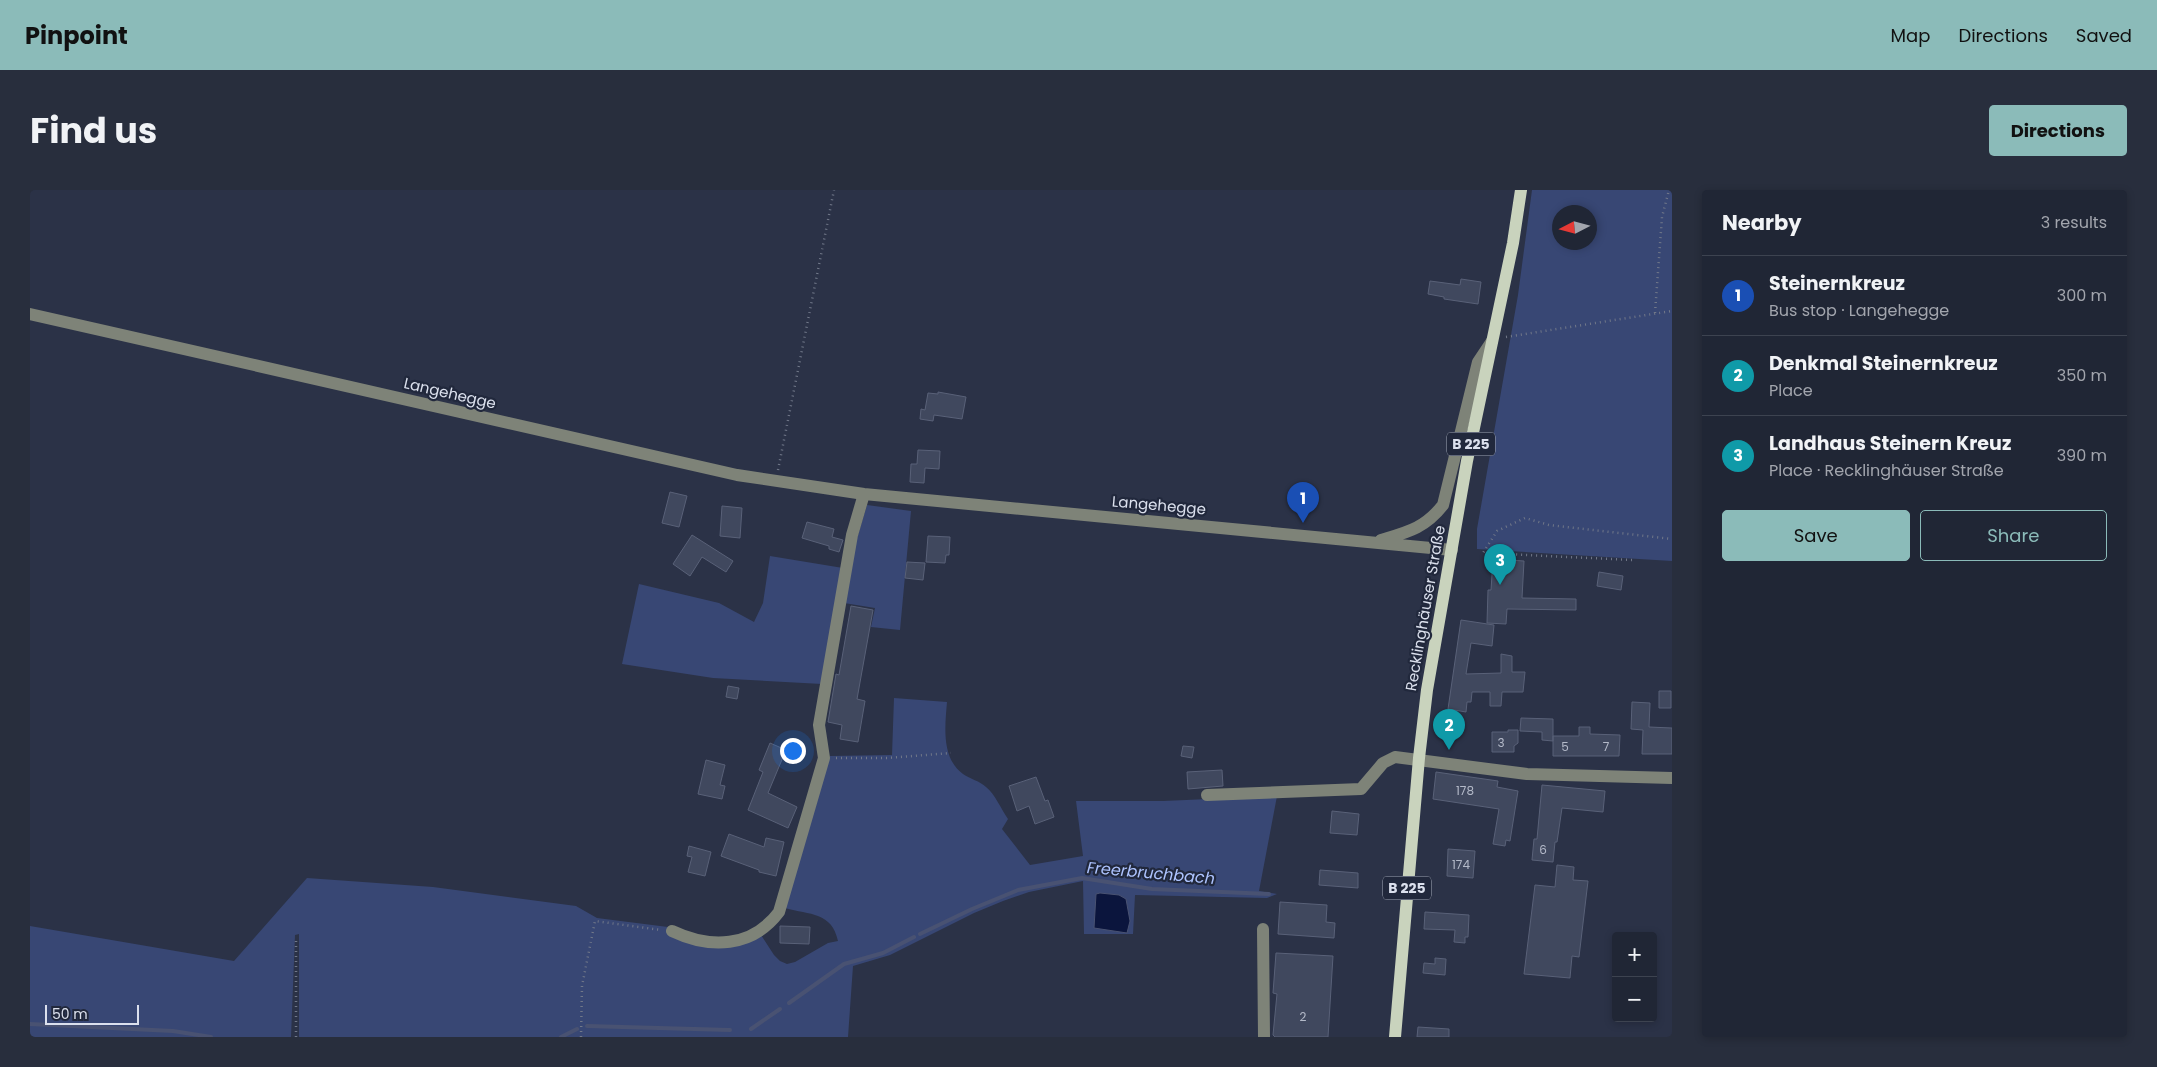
<!DOCTYPE html>
<meta charset="utf-8">
<style>
body{margin:0;font-family:Poppins,sans-serif;background:#282e3d;color:#f1f3f6}
.controls{position:absolute;right:15px;bottom:15px;display:grid;overflow:hidden;border-radius:5px;box-shadow:0 2px 8px #0003}
.controls button{width:45px;height:45px;display:grid;place-items:center;padding:0;border:0;border-bottom:1px solid #3d4350;background:#202635;color:#f1f3f6;font:25px sans-serif}
.compass{position:absolute;left:1522px;top:15px;width:45px;height:45px;border-radius:50%;background:#202635;box-shadow:0 2px 8px #0003;rotate:264deg}
.scale{position:absolute;left:15px;bottom:12px;width:94px;box-sizing:border-box;padding-left:5px;border:2px solid #dbe0ed;border-top:0;font-size:14px;line-height:18px;white-space:nowrap;color:#dbe0ed;-webkit-text-stroke:4px #21283c;paint-order:stroke}
.you{position:absolute;left:762px;top:560px;width:18px;height:18px;margin:-12px;border:4px solid #fff;border-radius:50%;background:#1a73e8;box-shadow:0 0 0 8px #1a73e833}
.badge{display:grid;place-items:center;width:32px;height:32px;border-radius:50%;background:#8bbbb9;color:#fff;font-size:16px;font-weight:700}
.pin{position:absolute;translate:-50% -41px;filter:drop-shadow(0 1px 2px #0008)}
.pin::after{content:'';position:absolute;top:26px;width:18px;height:15px;background:inherit;clip-path:polygon(0 0,100% 0,50% 100%)}
.list{margin:0;padding:0;list-style:none}
h2{display:flex;justify-content:space-between;align-items:center;height:65px;margin:0;padding:0 20px;font-size:21px}
h2 small{font-size:16px;font-weight:400;color:#a2a5ad}
.list li{display:grid;grid-template-columns:32px 1fr auto;gap:15px;align-items:center;box-sizing:border-box;height:80px;padding:0 20px;border-top:1px solid #3d4350}
.list b{display:block;font-size:19px;white-space:nowrap}
.list p{margin:0;font-size:16px;white-space:nowrap;color:#a2a5ad}
.list em{font-size:16px;font-style:normal;color:#a2a5ad}
.actions{display:flex;gap:10px;padding:15px 20px}
.actions a{flex:1;padding:11px 0;border:1px solid #8bbbb9;border-radius:5px;text-align:center;font-size:18px;color:#8bbbb9}
.actions .main{background:#8bbbb9;color:#111}
.map{position:relative;flex:none;width:1642px;height:847px;overflow:hidden;border-radius:5px}
header{display:flex;align-items:center;gap:30px;box-sizing:border-box;height:70px;padding:0 25px;background:#8bbbb9;color:#111}
header strong{font-size:24px}
nav{display:flex;gap:28px;margin-inline-start:auto;font-size:18px}
.intro{display:flex;align-items:center;justify-content:space-between;box-sizing:border-box;height:120px;padding:0 30px}
h1{margin:0;font-size:35px}
.button{padding:12px 22px;border-radius:5px;background:#8bbbb9;color:#111;font-size:18px;font-weight:700}
main{display:flex;gap:30px;padding:0 30px}
aside{flex:1;background:#202635;border-radius:5px;box-shadow:0 2px 8px #0003}
.map>svg:first-child{display:block}
.green{fill:#384774;fill-rule:evenodd}
.water{fill:#0b153d;stroke:#495272}
.lines{fill:none;stroke-linecap:round;stroke-linejoin:round}
.stream{stroke:#495272;stroke-width:4}
.building{fill:#40485e;stroke:#596178}
.path{stroke:#717889;stroke-width:2.5;stroke-dasharray:1 4;stroke-linecap:butt}
.minor{stroke:#7e8378;stroke-width:12}
.major{stroke:#c9d3bd;stroke-width:12}
.labels{text-anchor:middle;dominant-baseline:central;stroke-width:4.5;stroke-linejoin:round;paint-order:stroke}
.number-label{font-size:12px;fill:#b4bac9}
.shield{fill:#21283c;stroke:#a3a9b8;stroke-width:1}
.shield-label{font-size:14px;font-weight:bold;fill:#dbe0ed}
.street-label{font-size:15px;fill:#dbe0ed;stroke:#21283c}
.water-label{font-size:16px;font-style:italic;fill:#adc3fe;stroke:#21283c}
</style>
<header>
<strong>Pinpoint</strong>
<nav><a>Map</a><a>Directions</a><a>Saved</a></nav>
</header>
<div class="intro"><h1>Find us</h1><a class="button">Directions</a></div>
<main>
<div class="map">
<svg width="1642" height="847" viewBox="0 0 1642 847">
<rect width="100%" height="100%" fill="#2b3247"/>
<path class="green" d="M1502 0H1642V371L1447 359V339L1488 105ZM1560 22V52H1530V22Z
M837 315 881 321 870 440 841 437 845 418 814 413 824 358Z
M740 366 813 378 792 494 683 488 592 474 609 394 689 413 724 432 733 413Z
M864 508 917 512C915 536 911 568 933 584 940 589 950 591 956 597 965 604 971 619 978 629L972 639 1000 675 1053 666 1046 611H1133L1247 606 1229 701 1247 704 1237 708 1105 705 1103 744H1054L1053 691 999 702 973 711 944 723 860 765 823 776 818 847H269V744L265 745 261 847H0V736L204 771 277 688 403 697 546 716 567 728 638 737 652 749 731 745 744 765 750 771 757 774 765 772 798 753 808 751C802 722 780 725 755 718L800 566 862 565Z"/>
<path class="water" d="M1070 703 1089 705 1096 709 1100 731 1097 743 1064 738 1066 704Z"/>
<g class="lines">
<path class="stream" d="M890 744 942 719 988 700 1052 688 1122 699 1239 704
M759 813 814 774 853 763 884 747
M0 834 143 841 181 847
M557 836 700 840
M721 839 750 819
M531 847 547 839"/>
</g>
<path class="building" d="M1431 89 1451 92 1448 114 1414 109V107L1398 104 1400 91 1430 95Z
M908 202 936 207 932 229 904 225 903 231 890 229 891 219 895 220 898 203 908 204Z
M888 260 910 261 909 279 895 278 894 293 880 292 881 274H887Z
M640 302 657 306 649 337 632 333Z
M692 316 712 318 710 348 690 346Z
M777 332 804 339 802 347 813 350 809 362 799 359V356L772 348Z
M662 345 703 371 696 382 672 367 660 386 643 374Z
M898 346 920 347 919 365H916L915 373 896 372Z
M1463 369 1494 371 1492 408 1546 409V420L1477 419 1476 434 1457 433 1458 400H1461Z
M877 372 895 373 893 390 875 388Z
M1569 382 1593 386 1591 400 1567 396Z
M821 416 843 420 827 509 835 511 828 552 810 549 812 535 798 532 806 484 809 485Z
M1431 430 1464 435 1462 456 1441 453 1436 484 1471 483V464L1482 466V482H1495L1493 502H1472L1471 516H1460V502H1442L1441 512H1437L1436 522 1418 519Z
M698 496 709 498 707 509 696 507Z
M1629 501H1641V518H1629Z
M1602 512 1620 513 1619 537 1642 538V564H1612L1613 540 1601 539Z
M1491 528 1523 529V551L1512 550V542L1490 541Z
M1549 537H1560V544L1590 545 1589 566H1523V546H1549Z
M1478 540H1488V553L1484 556V562H1462V542H1478Z
M740 553 756 560 738 603 767 617 758 638 718 620 733 582 729 580Z
M1153 556 1164 557 1162 568 1151 566Z
M676 570 695 575 690 595 695 596 692 609 668 604Z
M1192 580 1193 596 1158 599 1157 582Z
M1406 582 1468 591 1467 597 1488 601 1480 651 1476 650 1475 656 1463 654 1469 619 1403 609Z
M1006 587 1015 611 1018 610 1024 627 1005 634 999 616 987 621 979 596Z
M1512 595 1575 601 1573 622 1532 618 1527 652H1525L1523 672 1502 670 1504 649H1507Z
M1302 621 1329 624 1327 645 1300 643Z
M699 644 734 657 736 648 754 652 746 686 729 682V680L691 666Z
M659 656 681 662 675 686 658 682 662 667 657 666Z
M1418 659 1445 661 1443 688 1417 686Z
M1527 675 1544 677 1543 690 1558 691 1549 767 1542 766 1540 788 1494 784 1505 695 1525 697Z
M1290 680 1328 683V698L1289 695Z
M1250 712 1297 715 1296 732 1305 733 1304 748 1248 744Z
M1395 722 1439 725 1438 747H1435V753L1424 752 1425 740 1394 739Z
M750 736 780 737 779 754 750 753Z
M1246 763 1303 766 1298 847H1245L1243 845 1247 804 1243 803Z
M1405 768 1416 769 1415 785 1393 783 1394 773 1405 774Z
M1388 837 1419 839V847H1387Z"/>
<g class="lines">
<path class="path" d="M1625 123 1632 27 1639 0
M1476 147 1642 121
M748 280 804 0
M1602 370 1453 363 1467 341 1495 328 1519 335 1642 349
M806 568H857L921 563
M266 847V749
M551 847 552 796 565 731 631 740"/>
<path class="minor" d="M0 124 707 285 834 304 1422 360
M1351 350C1378 342 1395 338 1413 315L1448 172 1462 151
M1177 605 1331 599 1353 573 1365 567 1497 584 1642 588
M1233 739 1234 847
M642 741C680 759 722 758 749 722L794 568 789 535 822 345 834 304"/>
<path class="major" d="M1365 847 1389 568 1397 500 1437 271 1483 53 1491 0"/>
</g>
<g class="labels">
<g class="number-label">
<text x="1471" y="552">3</text>
<text x="1535" y="556">5</text>
<text x="1576" y="556">7</text>
<text x="1435" y="600">178</text>
<text x="1513" y="659">6</text>
<text x="1431" y="674">174</text>
<text x="1273" y="826">2</text>
</g>
<g class="shield">
<rect x="1417" y="242.5" width="48" height="23" rx="4"/>
<rect x="1353" y="686.5" width="48" height="23" rx="4"/>
</g>
<g class="shield-label">
<text x="1441" y="254">B 225</text>
<text x="1377" y="698">B 225</text>
</g>
<g class="street-label">
<text transform="translate(420 203) rotate(13)">Langehegge</text>
<text transform="translate(1129 315) rotate(5)">Langehegge</text>
<text transform="translate(1395 418) rotate(-80)">Recklinghäuser Straße</text>
</g>
<g class="water-label">
<text transform="translate(1121 683) rotate(5)">Freerbruchbach</text>
</g>
</g>
</svg>
<div class="controls">
<button>+</button>
<button>−</button>
</div>
<svg class="compass" viewBox="-18 -18 36 36"><path d="M0-13l5 13h-10z" fill="#e53935"/><path d="M0 13l5-13h-10z" fill="#a2a5ad"/></svg>
<div class="scale">50 m</div>
<div class="you"></div>
<div class="pin badge" style="left:1273px;top:333px;background:#1a4fb4">1</div>
<div class="pin badge" style="left:1419px;top:560px;background:#0f9aa8">2</div>
<div class="pin badge" style="left:1470px;top:395px;background:#0f9aa8">3</div>
</div>
<aside>
<h2>Nearby<small>3 results</small></h2>
<ul class="list">
<li><span class="badge" style="background:#1a4fb4">1</span><div><b>Steinernkreuz</b><p>Bus stop · Langehegge</p></div><em>300 m</em></li>
<li><span class="badge" style="background:#0f9aa8">2</span><div><b>Denkmal Steinernkreuz</b><p>Place</p></div><em>350 m</em></li>
<li><span class="badge" style="background:#0f9aa8">3</span><div><b>Landhaus Steinern Kreuz</b><p>Place · Recklinghäuser Straße</p></div><em>390 m</em></li>
</ul>
<div class="actions"><a class="main">Save</a><a>Share</a></div>
</aside>
</main>
